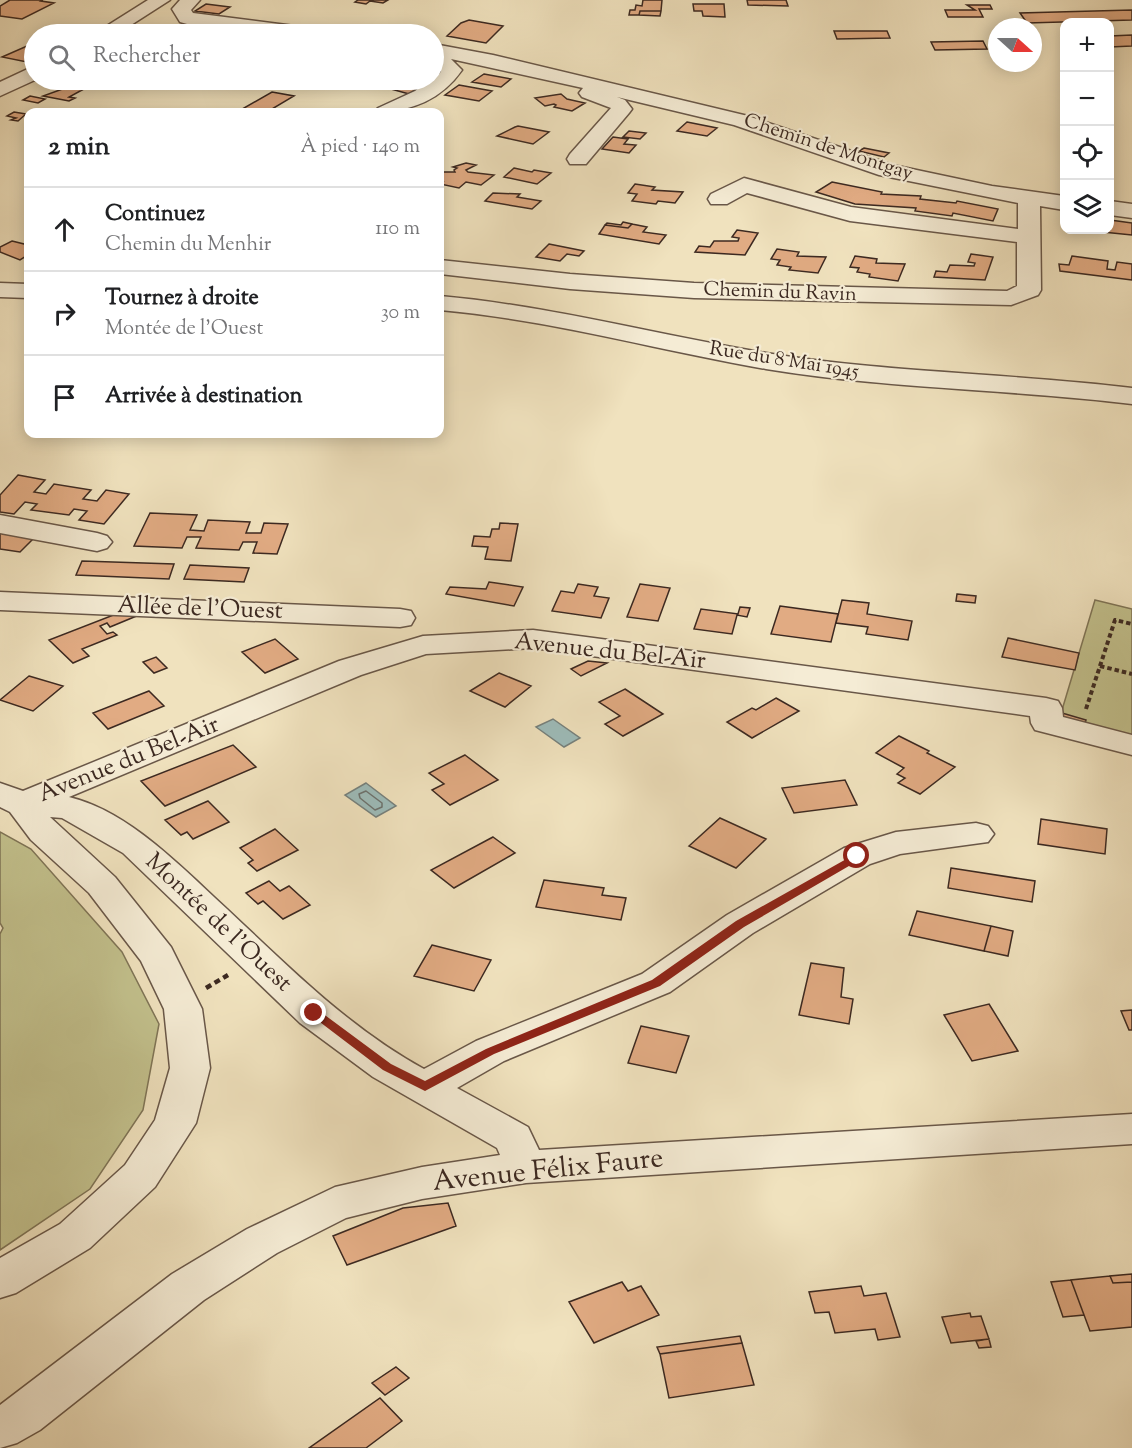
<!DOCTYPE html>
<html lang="fr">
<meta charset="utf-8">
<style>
body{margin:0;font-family:"Sorts Mill Goudy",serif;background:#f2f2f2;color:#202124}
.controls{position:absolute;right:18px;top:18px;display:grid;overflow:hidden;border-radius:12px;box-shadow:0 3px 15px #0003}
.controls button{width:54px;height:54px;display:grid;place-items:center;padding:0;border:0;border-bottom:2px solid #e0e0e0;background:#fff;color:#202124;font:30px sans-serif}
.compass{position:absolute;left:988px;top:18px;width:54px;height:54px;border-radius:50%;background:#fff;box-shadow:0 3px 15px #0003;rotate:111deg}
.stop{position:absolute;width:18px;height:18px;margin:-14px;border:4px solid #8f2418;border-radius:50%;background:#fff}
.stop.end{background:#8f2418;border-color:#fff;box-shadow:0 2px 6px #0008}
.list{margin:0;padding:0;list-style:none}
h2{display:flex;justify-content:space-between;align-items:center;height:78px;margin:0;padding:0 24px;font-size:26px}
h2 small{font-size:20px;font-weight:400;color:#757577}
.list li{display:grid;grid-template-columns:39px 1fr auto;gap:18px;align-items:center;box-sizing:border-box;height:84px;padding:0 24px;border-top:2px solid #e0e0e0}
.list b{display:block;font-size:22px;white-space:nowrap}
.list p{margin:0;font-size:20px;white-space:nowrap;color:#757577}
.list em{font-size:20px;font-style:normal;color:#757577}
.icon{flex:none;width:33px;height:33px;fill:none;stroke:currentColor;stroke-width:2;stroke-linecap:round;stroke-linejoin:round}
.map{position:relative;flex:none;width:1132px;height:1448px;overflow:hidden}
.search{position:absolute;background:#fff;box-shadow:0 3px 15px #0003;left:24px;top:24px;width:420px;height:66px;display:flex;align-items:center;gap:15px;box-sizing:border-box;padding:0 21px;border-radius:33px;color:#757577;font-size:22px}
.panel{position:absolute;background:#fff;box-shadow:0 3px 15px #0003;left:24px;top:108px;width:420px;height:330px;border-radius:12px}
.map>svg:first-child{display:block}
.green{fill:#c2c08c;stroke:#7f7456;stroke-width:1.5}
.water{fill:#9dbcba;stroke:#76817d;stroke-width:1.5}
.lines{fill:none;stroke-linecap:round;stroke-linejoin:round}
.shore{stroke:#6c726e;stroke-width:1.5}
.building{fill:#e1ab83;stroke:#3c2921;stroke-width:1.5}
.minor-casing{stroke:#695748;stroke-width:3}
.path-far1{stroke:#3c2921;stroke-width:4;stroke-dasharray:4.5 3;stroke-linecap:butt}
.path{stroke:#3c2921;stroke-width:4.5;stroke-dasharray:6 4;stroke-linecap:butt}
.minor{fill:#f5ecd5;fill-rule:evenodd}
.route{fill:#8f2418}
.labels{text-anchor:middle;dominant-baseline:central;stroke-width:4.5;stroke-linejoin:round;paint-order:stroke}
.far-street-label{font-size:20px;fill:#3c2921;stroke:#f5ecd5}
.street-label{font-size:24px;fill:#3c2921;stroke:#f5ecd5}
.near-street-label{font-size:28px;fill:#3c2921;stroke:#f5ecd5}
</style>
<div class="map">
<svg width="1132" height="1448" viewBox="0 0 1132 1448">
<rect width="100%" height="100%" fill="#f0e2be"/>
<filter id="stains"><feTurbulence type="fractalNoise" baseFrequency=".00333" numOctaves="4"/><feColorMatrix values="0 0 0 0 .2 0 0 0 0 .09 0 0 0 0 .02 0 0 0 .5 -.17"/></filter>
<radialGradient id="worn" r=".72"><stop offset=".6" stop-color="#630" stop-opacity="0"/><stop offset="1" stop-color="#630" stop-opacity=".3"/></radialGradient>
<path class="green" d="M1095 600 1132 609V739L1059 720Z
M0 832 31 849 122 952 159 1024 143 1110 90 1189 0 1250V934L3 928 0 923Z"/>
<path class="water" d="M553 719 580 738 564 747 536 727Z
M366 783 396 806 376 817 345 795Z"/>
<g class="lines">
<path class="shore" d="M366 791 382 803V807L375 810 360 798 359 794Z"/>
</g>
<path class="building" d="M10 0H43L41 1 54 3 22 19 0 16V6Z
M358 0H388L383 3 370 1 366 4 355 2Z
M643 0H662L661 11H640L639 15H629L630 10H635L636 5 642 6Z
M747 0H786L788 6 748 5Z
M206 4 230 7 219 14 195 11Z
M693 4H724L725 17 703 16 702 11H694Z
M967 5H990L992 9H979L983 17H948L945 10H975Z
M1132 10V20L1027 23 1020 13Z
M640 11H661L660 16 639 15Z
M469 20 503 26 486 43 447 36 461 23Z
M834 31H887L890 38 837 39Z
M1132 35V46L1110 47V36Z
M983 41 987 49 935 50 931 42Z
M27 46 34 47V58L27 62 2 57Z
M484 74 511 79 501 87 472 82Z
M390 80H431L419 86Z
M399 85 417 89 409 94 391 89Z
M459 85 492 91 479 101 445 95Z
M68 87 82 90 69 97 75 98 69 101 43 96Z
M272 92 294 96 267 112H237Z
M561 94 567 99 585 103 572 111 554 107 556 105 554 104 545 106 535 98Z
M30 96 45 99 38 103 23 100Z
M14 112 26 114 18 121 11 120 16 118 7 116Z
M687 122 717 128 707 136 677 131Z
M515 127 518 126 549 132 533 144 497 136Z
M629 131 646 133 640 139 623 137Z
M613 137 628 139 624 144 636 145 629 153 602 149Z
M864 148 889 153 884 157 859 151Z
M466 163 476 165 466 170 468 172 494 175 481 185 466 182 459 188 440 184 443 182 440 181V175L444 172H455L454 170 457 168 453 167Z
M514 168 532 172 534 170 551 173 537 184 504 177Z
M832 182 882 192 881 194 921 196 920 199 956 203 957 201 998 209 993 221 953 213 952 216 915 211 916 208 855 204 816 192Z
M635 184 655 187 652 190 683 192 675 203 658 201 656 204 632 201 637 194 628 193Z
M493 193 520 194 517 197 541 201 532 209 485 201Z
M1110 220 1132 223V235L1083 230H1110Z
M623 222 632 224 628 228 605 225 607 223 621 225Z
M632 224 647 227 643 232 666 235 659 244 599 234 605 225 628 228Z
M737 230 758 233 745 255 695 252 699 246 710 247 714 241H738L739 238 732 237Z
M12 241 28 245 26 247 28 255 20 260 0 252V247Z
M549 244 584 251 579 256 567 254 560 261 536 257Z
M777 249 799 252 797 256 826 257 818 273 789 270 791 267 777 265 780 260 771 259Z
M971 254 993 257 985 280 934 277 936 271 947 272 950 265 974 266 975 263 968 262Z
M855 256 877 259 876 263 905 264 898 281 869 277 870 274 857 272 859 268 850 267Z
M1072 256 1108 261 1107 269 1115 270 1117 262 1132 264V280L1060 271 1059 264 1069 265Z
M18 475 45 480 34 492 46 494 54 484 91 490 83 499 97 501 106 490 129 494 104 524 79 520 87 511 74 509 69 515 31 510 37 504 25 502 14 514 0 512V495Z
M150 513 197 515 190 530 204 531 208 520 250 522 246 533H261L264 523 288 524 277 554 253 553 257 542H243L239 550 196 548 201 537H187L182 548 134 546Z
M500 523 518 524 511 561 485 559 488 547 472 546 474 536 490 537 492 529H499Z
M0 531 35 537 20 552 0 549Z
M82 561 174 564 169 579 76 575Z
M190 565 249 568 244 582 184 579Z
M489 582 523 587 514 606 446 594 450 587 486 589Z
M578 584 598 587 594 596 609 598 601 618 552 611 561 591 574 593Z
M640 584 670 588 658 621 627 617Z
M957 594 976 596 975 603 956 601Z
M842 600 869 603 867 614 912 621 908 640 866 634 868 627 836 623Z
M780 606 838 614 831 642 771 634Z
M740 607 750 608 747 617 737 615 732 634 694 629 701 609 738 614Z
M116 614 139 615 110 627 107 623 100 626 107 634 113 632 117 635 82 649 89 656 73 663 49 640Z
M1008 638 1079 653 1075 670 1002 657Z
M275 639 298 659 265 673 242 652Z
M156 657 167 668 154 673 143 662Z
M588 661 607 663 581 676 571 669Z
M499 673 531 686 505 707 470 691Z
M29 676 63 686 33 711 0 700Z
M625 689 663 714 623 736 605 724 620 716 599 702Z
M149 691 164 706 108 729 93 713Z
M776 698 799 711 752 738 727 722 752 708 756 710Z
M1062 713 1086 720 1084 726 1059 720Z
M899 736 929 751 927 753 955 767 920 794 898 783 905 778 897 774 904 768 876 753Z
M233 745 256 767 165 806 141 781Z
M465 755 498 780 450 805 432 790 444 784 429 773Z
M845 780 857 805 794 813 782 788Z
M208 801 229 822 193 839 187 832 181 835 165 820Z
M720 818 766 839 736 868 689 846Z
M1041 819 1107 829 1105 854 1038 844Z
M275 829 298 850 257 871 248 863 253 860 240 848Z
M493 837 515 853 454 888 431 870Z
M951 868 1035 881 1032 902 948 888Z
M544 880 604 888 602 895 626 898 621 920 536 907Z
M269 881 280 891 289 886 310 905 283 919 263 901 258 904 246 893Z
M917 911 991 926 984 951 909 935Z
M991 926 1013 931 1008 956 984 951Z
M432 945 491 960 474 991 414 976Z
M811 963 844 968 841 997 853 999 849 1024 799 1015Z
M989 1004 1018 1051 972 1061 944 1015Z
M1132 1010V1030H1129L1121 1011Z
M641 1026 689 1036 676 1073 628 1063Z
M448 1203 456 1226 347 1265 333 1236 403 1208Z
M1132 1274V1282L1113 1283 1110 1276Z
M1110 1276 1113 1283 1132 1282V1327L1090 1331 1071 1280Z
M1071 1280 1084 1315 1063 1317 1051 1282Z
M622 1282 628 1291 641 1286 659 1315 594 1343 569 1302Z
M861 1286 864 1296 886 1293 900 1337 878 1340 875 1329 835 1333 829 1312 815 1313 809 1292Z
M970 1313 971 1317 981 1316 989 1339 951 1343 942 1317Z
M740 1336 742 1343 660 1354 657 1347Z
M989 1339 991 1347 979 1348 976 1341Z
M742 1343 754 1385 669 1398 660 1354Z
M396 1367 409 1378 385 1395 372 1383Z
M380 1398 402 1421 366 1448H309Z"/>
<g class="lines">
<g class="minor-casing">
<path id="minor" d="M148 0H170L117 34H94Z
M180 0H200L191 10 193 13 310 28 320 34H270L187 24 180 22 172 9Z
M434 44 493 55 748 116 893 165 992 186 1064 196V210L1040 206 1041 290 1038 295 1011 305 694 298 570 289 440 274V260L570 274 694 283 1007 291 1017 286V242L850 221 747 193 727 204H711L708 199 711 194 744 178 851 207 1018 229V203L879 175 734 125 617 97 625 100 632 109 629 113 586 164H570L567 159 570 154 611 108 582 97 579 93 583 88 451 59 462 70C441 100 411 112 375 112L378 108 415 91 440 73 441 71 434 64Z
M34 66 35 80 0 96V82Z
M1110 201 1132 204V218L1110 215Z
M0 283 28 284V298L0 297Z
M440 296C551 306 657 335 766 353 887 373 1010 373 1132 388V404C1010 389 887 389 766 369 657 350 551 320 440 310Z
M0 515 97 533 107 536 112 542 107 548 97 551 0 533Z
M0 592 400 609 411 611 415 618 411 625 400 627 0 610Z
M533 630 1046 698 1058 701 1062 708 1063 717 1132 735V755L1035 730 1031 723 1030 716 533 648 426 654 361 675 69 797C129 811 183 869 227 909 289 967 349 1028 424 1069L476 1041 642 974 727 915 844 848 896 832 976 823 988 826 994 834 988 842 900 854 870 864 753 933 670 992 504 1061 457 1088 528 1127 539 1150 1132 1114V1144L526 1183 422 1199 346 1218 277 1253 204 1300 40 1430 17 1443 0 1448V1405L172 1274 247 1229 335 1187 422 1167 500 1155 497 1148 373 1077 300 1023 123 853 62 818 50 817 115 877 171 947 202 1009 210 1068 196 1123 155 1187 90 1248 16 1293 0 1298V1258L60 1224 125 1165 155 1120 170 1068 164 1009 141 961 89 893 31 840 10 812 0 807V783L23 791 339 661 423 636Z"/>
</g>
<path class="path-far1" d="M1100 666 1132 674
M1086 709 1115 620 1132 624"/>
<path class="path" d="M206 988 228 975"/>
<use href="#minor" class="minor"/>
</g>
<path class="route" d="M857 853 862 856 861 859 744 927 660 986 494 1054 425 1091 383 1070 308 1013 314 1009 318 1010 391 1064 425 1081 486 1049 652 980 736 921Z"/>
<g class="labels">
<g class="far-street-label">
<text transform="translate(828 148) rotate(18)">Chemin de Montgay</text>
<text transform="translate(780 293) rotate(2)">Chemin du Ravin</text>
<text transform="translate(784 361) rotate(9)">Rue du 8 Mai 1945</text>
</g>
<g class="street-label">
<text transform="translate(200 609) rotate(2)">Allée de l'Ouest</text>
<text transform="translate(610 652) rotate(6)">Avenue du Bel-Air</text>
<text transform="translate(129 760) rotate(-22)">Avenue du Bel-Air</text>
<text transform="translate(218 923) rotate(43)">Montée de l'Ouest</text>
</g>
<g class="near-street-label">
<text transform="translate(548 1171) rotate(-6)">Avenue Félix Faure</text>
</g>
</g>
<rect width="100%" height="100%" filter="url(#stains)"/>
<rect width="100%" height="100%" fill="url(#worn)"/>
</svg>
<div class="controls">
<button>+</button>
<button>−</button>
<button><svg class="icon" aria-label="locate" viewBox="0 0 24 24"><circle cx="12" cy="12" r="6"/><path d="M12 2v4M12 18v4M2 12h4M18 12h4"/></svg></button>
<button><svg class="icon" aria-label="layers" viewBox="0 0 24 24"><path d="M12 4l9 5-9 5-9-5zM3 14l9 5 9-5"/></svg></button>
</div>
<svg class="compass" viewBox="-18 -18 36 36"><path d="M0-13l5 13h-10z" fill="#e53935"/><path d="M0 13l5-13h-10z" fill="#757577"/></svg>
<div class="stop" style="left:857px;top:856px"></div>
<div class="stop end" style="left:314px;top:1013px"></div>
<div class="search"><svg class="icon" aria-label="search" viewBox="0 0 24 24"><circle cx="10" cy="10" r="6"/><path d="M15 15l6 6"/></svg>Rechercher</div>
<section class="panel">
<h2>2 min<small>À pied · 140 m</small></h2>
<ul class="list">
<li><svg class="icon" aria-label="ahead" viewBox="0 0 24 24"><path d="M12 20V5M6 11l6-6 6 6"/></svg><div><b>Continuez</b><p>Chemin du Menhir</p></div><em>110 m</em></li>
<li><svg class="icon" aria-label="right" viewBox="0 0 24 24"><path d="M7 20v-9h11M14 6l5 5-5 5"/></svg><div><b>Tournez à droite</b><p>Montée de l'Ouest</p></div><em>30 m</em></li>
<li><svg class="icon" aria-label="arrive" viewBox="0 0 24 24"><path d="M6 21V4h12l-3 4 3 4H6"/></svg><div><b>Arrivée à destination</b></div></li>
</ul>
</section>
</div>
